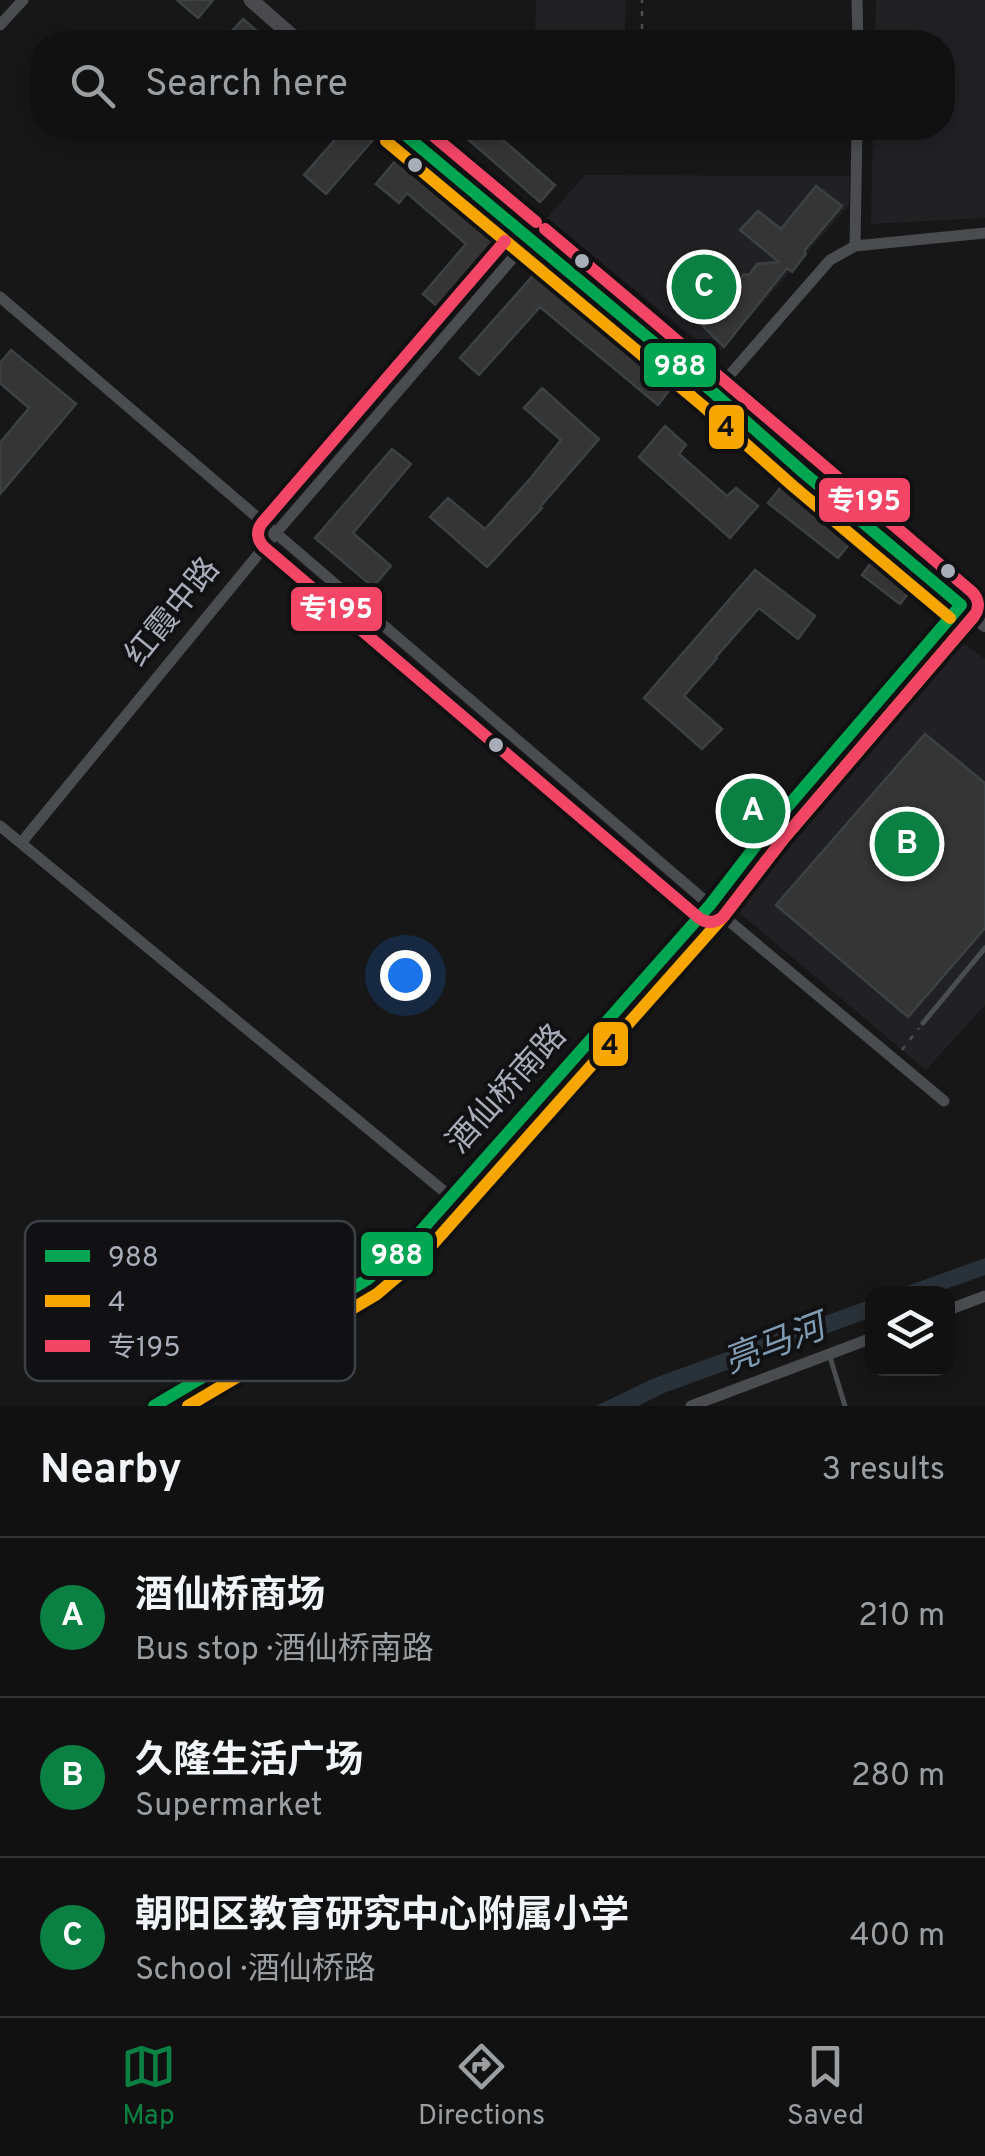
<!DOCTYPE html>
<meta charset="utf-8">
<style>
body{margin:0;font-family:Overpass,"Noto Sans SC",sans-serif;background:#1e1f1f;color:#f1f3f6}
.controls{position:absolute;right:30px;bottom:30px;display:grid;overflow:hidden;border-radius:20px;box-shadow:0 5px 15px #0003}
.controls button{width:90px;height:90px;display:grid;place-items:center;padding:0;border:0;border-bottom:2px solid #303131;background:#111;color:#f1f3f6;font:50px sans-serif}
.you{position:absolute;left:405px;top:975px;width:35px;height:35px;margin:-25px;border:8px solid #fff;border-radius:50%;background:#1a73e8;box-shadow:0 0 0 15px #1a73e833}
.badge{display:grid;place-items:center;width:65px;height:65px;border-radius:50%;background:#0b8043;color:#fff;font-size:32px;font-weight:700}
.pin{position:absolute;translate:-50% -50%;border:5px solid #fff;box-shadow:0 2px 10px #0006}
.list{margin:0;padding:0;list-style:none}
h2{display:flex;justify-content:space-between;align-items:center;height:130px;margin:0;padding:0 40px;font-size:42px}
h2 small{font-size:32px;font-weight:400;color:#9c9d9f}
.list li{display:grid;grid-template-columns:65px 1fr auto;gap:30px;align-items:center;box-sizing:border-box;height:160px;padding:0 40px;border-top:2px solid #303131}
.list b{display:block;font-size:38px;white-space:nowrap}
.list p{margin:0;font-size:32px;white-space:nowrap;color:#9c9d9f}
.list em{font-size:32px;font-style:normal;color:#9c9d9f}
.icon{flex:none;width:55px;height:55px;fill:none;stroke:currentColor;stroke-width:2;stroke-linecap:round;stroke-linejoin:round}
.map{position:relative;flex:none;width:985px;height:1406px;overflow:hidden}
.search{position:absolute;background:#111;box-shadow:0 5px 15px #0003;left:30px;right:30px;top:30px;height:110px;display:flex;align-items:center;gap:25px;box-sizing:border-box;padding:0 35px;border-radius:40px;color:#9c9d9f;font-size:38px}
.sheet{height:610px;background:#111}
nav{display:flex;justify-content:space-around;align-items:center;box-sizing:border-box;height:140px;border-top:2px solid #303131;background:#111;font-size:28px;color:#9c9d9f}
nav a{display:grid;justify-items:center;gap:5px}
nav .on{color:#0b8043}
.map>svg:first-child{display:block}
.built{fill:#212123}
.water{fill:#2a3239}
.building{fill:#353536;stroke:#3f4043;stroke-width:2.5}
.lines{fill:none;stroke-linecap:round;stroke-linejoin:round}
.path{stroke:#4d4e52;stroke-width:2.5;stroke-dasharray:5 8;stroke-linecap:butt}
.service{stroke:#4b4c50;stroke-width:5}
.minor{stroke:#4b4c50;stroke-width:11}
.tertiary{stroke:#4b4c50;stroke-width:14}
.secondary{stroke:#4a4a4e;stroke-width:15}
.bus-1-casing{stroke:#111113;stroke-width:20}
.bus-2-casing{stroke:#111113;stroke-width:20}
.bus-3-casing{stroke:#111113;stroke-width:20}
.bus-1{stroke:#00a651;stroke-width:12}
.bus-2{stroke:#f7a600;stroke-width:12}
.bus-3{stroke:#f34667;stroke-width:12}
.bus-dot{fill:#a8adb8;stroke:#111113;stroke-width:4}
.labels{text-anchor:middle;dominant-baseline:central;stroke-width:8;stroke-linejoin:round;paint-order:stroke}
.street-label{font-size:32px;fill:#a8adb8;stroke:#111113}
.water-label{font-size:35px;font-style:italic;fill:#7f9bb3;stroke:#111113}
.key{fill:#111113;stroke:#3e4045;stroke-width:2.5}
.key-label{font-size:28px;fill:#a8adb8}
.line-badge{stroke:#111113;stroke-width:4}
.badge-label{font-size:28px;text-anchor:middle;font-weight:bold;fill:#fff}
.pale-badge-label{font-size:28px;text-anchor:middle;font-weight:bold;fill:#111}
</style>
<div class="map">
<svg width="985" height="1406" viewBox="0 0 985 1406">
<rect width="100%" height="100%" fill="#171717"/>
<path class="built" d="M536 0H625V42H535Z
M876 0H985V218L871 224 873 128H942V42H875Z
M585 175 849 176V205L716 356 547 218Z
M959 640 985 659V1005L926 1070 730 905Z"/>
<path class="water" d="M985 1258V1275L935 1293H888Z
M872 1299V1317L664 1393 638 1406H596L652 1379Z"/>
<path class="building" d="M177 0H213L198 18Z
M243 19 270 42H222Z
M331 128H370L378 134 326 194 304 175 339 135Z
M455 128H489L555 185 540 202Z
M401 154 504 242 444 312 423 294 466 244 407 193 399 203 376 184Z
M816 186 842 206 804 251 806 254 792 272 787 268 724 347 701 324 744 274 749 275 757 264 779 262 740 230 758 211 781 229Z
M537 271 602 329 673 385 658 405 540 307 479 375 460 358Z
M11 350 76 404 0 494V443L29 408 0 383V363Z
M542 388 599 439 540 507 542 508 487 567 430 517 448 498 485 529 530 479 561 440 524 408Z
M665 426 686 445 679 454 727 496 736 488 758 506 730 538 639 457Z
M392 449 411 464 353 533 391 566 373 587 315 538Z
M786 481 855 537 838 558 768 503Z
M876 556 914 586 900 604 862 575Z
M755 570 815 616 798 639 759 608 716 657 717 658 684 696 722 729 702 749 644 698Z
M925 734 985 783V928L908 1017 776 905Z"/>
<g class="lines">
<path class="path" d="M642 42V0
M902 1050 919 1028"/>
<path class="service" d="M923 1023 985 948
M830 1357 845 1406"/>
<path class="minor" d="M857 0 858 42
M0 25 23 0
M855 246 857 128
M0 297 710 905 944 1101
M714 393 830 260 855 246 985 233
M961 605 985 610
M0 826 451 1197
M21 843 275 534 530 238
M948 1310 985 1296
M691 1406 872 1338"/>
<path class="tertiary" d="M154 1406 368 1279 412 1241 710 905 770 827 961 605 985 625"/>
<path class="secondary" d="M251 0 299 42
M397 128 714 393 804 473 961 605"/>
<g class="bus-1-casing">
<path id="bus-1" d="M397 128 714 393 804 473 961 605
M154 1406 368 1279 412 1241 710 905 770 827 961 605"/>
</g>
<g class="bus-2-casing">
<path id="bus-2" d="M386 141 703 406 793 486 950 618
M188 1406 377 1294 425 1253 723 917 784 838 974 616"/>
</g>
<g class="bus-3-casing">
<path id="bus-3" d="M424 128 536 222
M505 241 262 523C256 531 257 540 264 547L699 918C707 924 715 923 723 917L784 838 974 616C980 608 979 599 972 592 829 471 688 349 545 229"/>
</g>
<use href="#bus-1" class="bus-1"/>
<use href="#bus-2" class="bus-2"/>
<use href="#bus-3" class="bus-3"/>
</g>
<g class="bus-dot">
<circle cx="415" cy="165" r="9"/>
<circle cx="582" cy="261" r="9"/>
<circle cx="948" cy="571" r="9"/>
<circle cx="496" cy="745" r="9"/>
</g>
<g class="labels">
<g class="street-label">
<text transform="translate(174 613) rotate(-51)">红霞中路</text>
<text transform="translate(508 1090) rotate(-48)">酒仙桥南路</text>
</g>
<g class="water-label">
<text transform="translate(775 1346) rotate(-21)">亮马河</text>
</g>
</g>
<rect x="25" y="1221" width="330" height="160" rx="15" class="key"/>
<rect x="45" y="1250" width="45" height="12" fill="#00a651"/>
<rect x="45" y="1295" width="45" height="12" fill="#f7a600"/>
<rect x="45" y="1340" width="45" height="12" fill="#f34667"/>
<g class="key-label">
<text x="108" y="1266">988</text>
<text x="108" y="1311">4</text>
<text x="108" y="1356">专195</text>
</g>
<g class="line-badge">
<rect x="642" y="341" width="76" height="48" rx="10" fill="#00a651"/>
<rect x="707" y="403" width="39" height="48" rx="10" fill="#f7a600"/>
<rect x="817" y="476" width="95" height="48" rx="10" fill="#f34667"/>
<rect x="289" y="585" width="95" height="48" rx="10" fill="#f34667"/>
<rect x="591" y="1020" width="39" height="48" rx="10" fill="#f7a600"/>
<rect x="359" y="1230" width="76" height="48" rx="10" fill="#00a651"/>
</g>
<g class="badge-label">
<text x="680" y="375">988</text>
<text x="864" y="510">专195</text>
<text x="336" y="618">专195</text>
<text x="397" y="1264">988</text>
</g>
<g class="pale-badge-label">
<text x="726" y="436">4</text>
<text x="610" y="1054">4</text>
</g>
</svg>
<div class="controls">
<button><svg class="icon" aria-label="layers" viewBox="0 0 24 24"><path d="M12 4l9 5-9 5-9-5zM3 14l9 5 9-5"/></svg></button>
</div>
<div class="you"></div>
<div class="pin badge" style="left:753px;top:811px">A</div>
<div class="pin badge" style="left:907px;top:844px">B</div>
<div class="pin badge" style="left:704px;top:287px">C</div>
<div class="search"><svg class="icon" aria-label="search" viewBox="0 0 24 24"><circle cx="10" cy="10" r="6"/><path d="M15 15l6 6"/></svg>Search here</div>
</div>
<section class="sheet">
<h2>Nearby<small>3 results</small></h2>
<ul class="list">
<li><span class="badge">A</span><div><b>酒仙桥商场</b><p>Bus stop · 酒仙桥南路</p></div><em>210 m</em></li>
<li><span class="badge">B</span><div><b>久隆生活广场</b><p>Supermarket</p></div><em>280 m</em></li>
<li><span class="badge">C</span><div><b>朝阳区教育研究中心附属小学</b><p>School · 酒仙桥路</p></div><em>400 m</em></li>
</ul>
</section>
<nav>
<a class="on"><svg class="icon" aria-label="map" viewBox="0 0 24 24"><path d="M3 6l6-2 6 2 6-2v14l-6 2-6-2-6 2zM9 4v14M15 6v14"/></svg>Map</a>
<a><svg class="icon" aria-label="directions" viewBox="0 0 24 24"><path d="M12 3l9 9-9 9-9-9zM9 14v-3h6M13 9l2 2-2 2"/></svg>Directions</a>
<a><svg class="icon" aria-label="saved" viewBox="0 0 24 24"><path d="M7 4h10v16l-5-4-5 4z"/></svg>Saved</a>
</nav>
